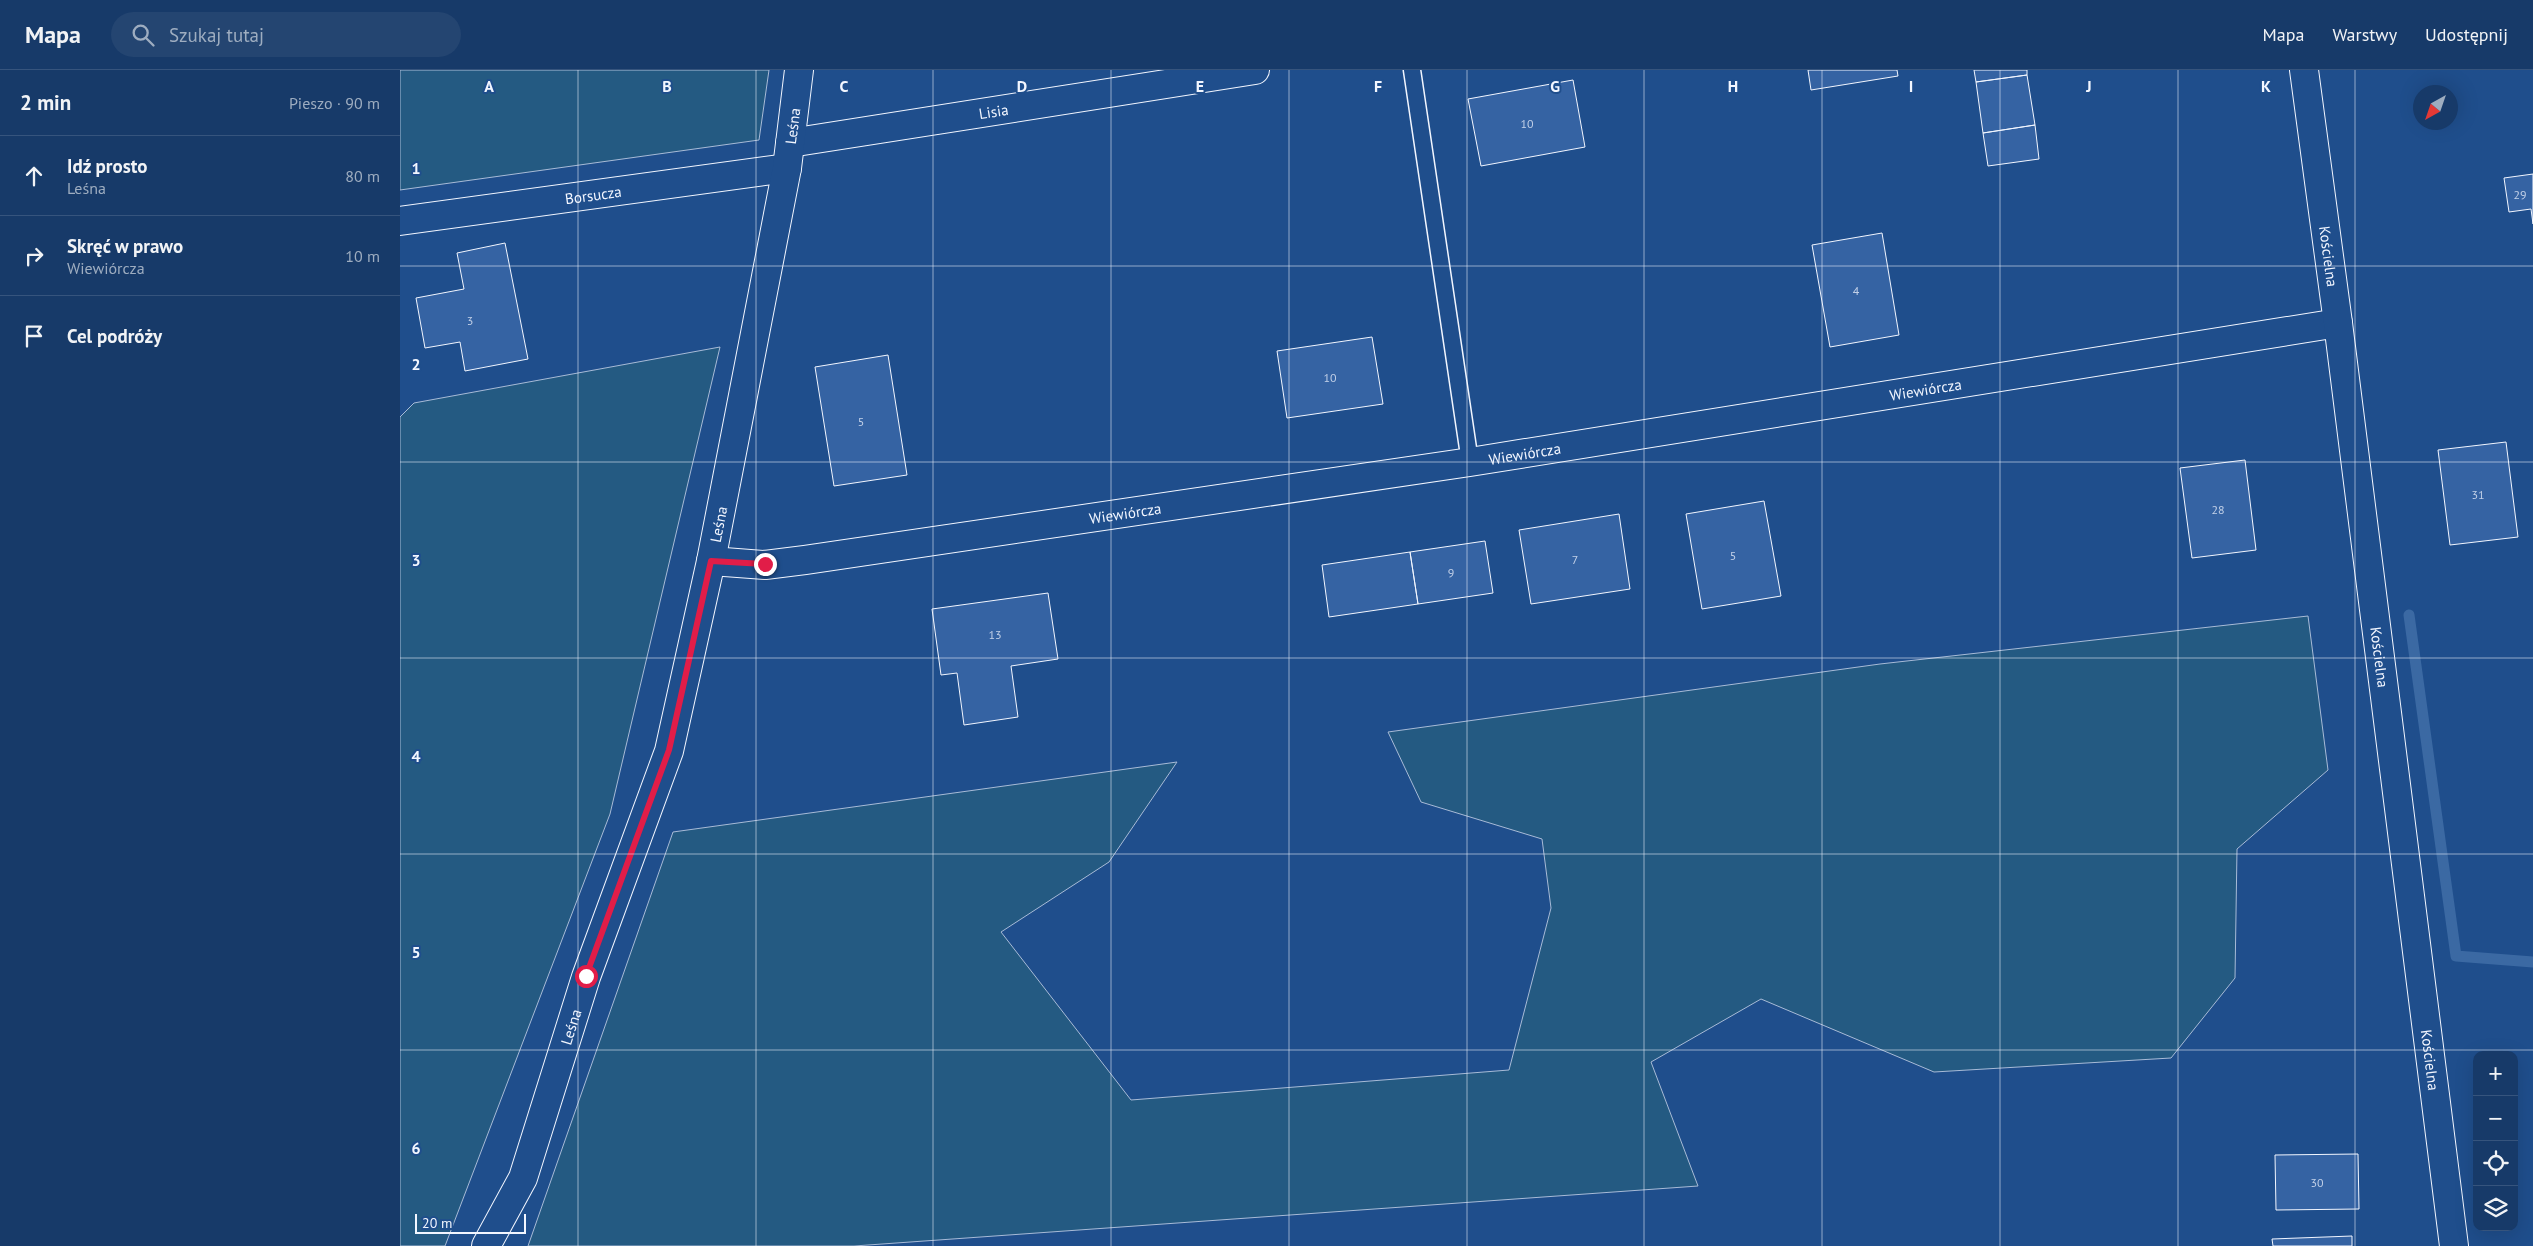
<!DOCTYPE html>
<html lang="pl">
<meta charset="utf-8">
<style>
body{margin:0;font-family:"PT Sans",sans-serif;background:#244571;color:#f1f3f6}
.controls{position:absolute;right:15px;bottom:15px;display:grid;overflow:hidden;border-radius:10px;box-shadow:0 5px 20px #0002}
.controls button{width:45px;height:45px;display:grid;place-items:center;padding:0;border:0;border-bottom:1px solid #36547d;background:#173a69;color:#f1f3f6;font:25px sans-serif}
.compass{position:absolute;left:2013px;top:15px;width:45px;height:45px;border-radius:50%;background:#173a69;box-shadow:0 5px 20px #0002;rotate:220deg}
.scale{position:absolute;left:15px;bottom:12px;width:111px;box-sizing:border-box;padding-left:5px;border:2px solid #f2f6ff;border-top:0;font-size:14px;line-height:18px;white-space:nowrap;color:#f2f6ff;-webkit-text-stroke:4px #1f4e8c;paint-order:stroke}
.stop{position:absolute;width:15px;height:15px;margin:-11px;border:4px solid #e11d48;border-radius:50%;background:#fff}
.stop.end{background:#e11d48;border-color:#fff;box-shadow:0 1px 5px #0008}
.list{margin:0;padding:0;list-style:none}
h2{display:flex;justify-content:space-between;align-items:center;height:65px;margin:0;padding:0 20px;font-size:21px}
h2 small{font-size:16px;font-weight:400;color:#9eadc0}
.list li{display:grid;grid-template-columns:32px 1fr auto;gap:15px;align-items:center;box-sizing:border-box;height:80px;padding:0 20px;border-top:1px solid #36547d}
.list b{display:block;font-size:19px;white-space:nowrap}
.list p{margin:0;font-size:16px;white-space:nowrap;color:#9eadc0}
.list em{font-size:16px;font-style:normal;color:#9eadc0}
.icon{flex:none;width:28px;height:28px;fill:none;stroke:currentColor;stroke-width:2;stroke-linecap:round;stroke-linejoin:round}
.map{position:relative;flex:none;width:2133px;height:1176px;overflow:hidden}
header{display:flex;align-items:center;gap:30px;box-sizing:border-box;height:70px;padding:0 25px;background:#173a69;border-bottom:1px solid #36547d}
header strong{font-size:24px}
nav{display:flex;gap:28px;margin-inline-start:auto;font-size:18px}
.search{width:350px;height:45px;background:#244571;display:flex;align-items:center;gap:12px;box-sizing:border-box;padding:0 18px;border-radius:28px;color:#9eadc0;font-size:19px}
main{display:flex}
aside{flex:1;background:#173a69}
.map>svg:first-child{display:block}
.green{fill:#245a82;stroke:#a8bbd7}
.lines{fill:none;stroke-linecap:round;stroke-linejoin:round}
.stream{stroke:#3b69a3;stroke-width:11}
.building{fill:#3563a3;stroke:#f2f6ff}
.service-casing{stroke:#f2f6ff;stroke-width:19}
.minor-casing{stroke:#f2f6ff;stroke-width:30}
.tertiary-casing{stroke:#f2f6ff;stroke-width:30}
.service{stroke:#1f4e8c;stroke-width:16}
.minor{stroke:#1f4e8c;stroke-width:28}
.tertiary{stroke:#1f4e8c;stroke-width:28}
.route{stroke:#e11d48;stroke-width:6}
.grid{fill:none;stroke:#f2f6ff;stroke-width:1;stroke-opacity:0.55}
.labels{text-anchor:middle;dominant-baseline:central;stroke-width:4;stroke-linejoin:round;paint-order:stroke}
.number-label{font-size:12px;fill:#c3d1e8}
.street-label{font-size:15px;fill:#f2f6ff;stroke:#1f4e8c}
.grid-label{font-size:16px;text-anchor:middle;font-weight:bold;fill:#f2f6ff;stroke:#1f4e8c;stroke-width:4;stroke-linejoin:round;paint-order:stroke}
</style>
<header>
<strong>Mapa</strong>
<div class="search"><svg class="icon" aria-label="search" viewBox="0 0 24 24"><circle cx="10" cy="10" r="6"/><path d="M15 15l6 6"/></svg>Szukaj tutaj</div>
<nav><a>Mapa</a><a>Warstwy</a><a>Udostępnij</a></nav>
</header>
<main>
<aside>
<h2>2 min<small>Pieszo · 90 m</small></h2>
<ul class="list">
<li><svg class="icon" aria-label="ahead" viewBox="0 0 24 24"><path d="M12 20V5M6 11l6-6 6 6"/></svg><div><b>Idź prosto</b><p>Leśna</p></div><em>80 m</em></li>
<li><svg class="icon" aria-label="right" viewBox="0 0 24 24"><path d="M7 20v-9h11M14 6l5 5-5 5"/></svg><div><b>Skręć w prawo</b><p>Wiewiórcza</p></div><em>10 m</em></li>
<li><svg class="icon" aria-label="arrive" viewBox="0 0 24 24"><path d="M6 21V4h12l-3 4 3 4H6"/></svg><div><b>Cel podróży</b></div></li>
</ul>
</aside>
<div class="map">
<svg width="2133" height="1176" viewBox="0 0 2133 1176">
<rect width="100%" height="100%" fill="#1f4e8c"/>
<path class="green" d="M0 0H369L359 70 0 120Z
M320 277 210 744 45 1176H0V347L14 333Z
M1908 546 1928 700 1837 779 1835 908 1771 988 1534 1002 1361 929 1251 992 1298 1116 454 1176H128L273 762 777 692 709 792 601 862 731 1030 1109 1000 1151 838 1142 769 1021 732 988 662 1480 594Z"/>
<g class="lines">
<path class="stream" d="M2009 545 2056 886 2133 892"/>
</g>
<path class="building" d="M1408 0H1497L1498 6 1411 20Z
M1574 0H1627V5L1576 12Z
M1627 5 1635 55 1583 63 1576 12Z
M1173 10 1185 77 1081 96 1068 29Z
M1635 55 1639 89 1588 96 1583 63Z
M2133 104V154L2131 139 2109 142 2104 108Z
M1482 163 1499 265 1430 277 1412 175Z
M105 173 128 289 65 301 60 272 25 278 16 228 64 219 57 183Z
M972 267 983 334 887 348 877 281Z
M488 285 507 405 434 416 415 297Z
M2106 372 2118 467 2050 475 2038 380Z
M1845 390 1856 480 1792 488 1780 398Z
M1364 431 1381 526 1302 539 1286 444Z
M1219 444 1230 519 1131 534 1119 460Z
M1085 471 1093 523 1018 534 1010 482Z
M1010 482 1018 534 929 547 922 495Z
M648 523 658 589 611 596 618 647 564 655 557 603 541 605 532 539Z
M1958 1084 1959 1139 1876 1140 1875 1085Z
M1952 1166V1176H1873L1872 1169Z"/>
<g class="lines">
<g class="service-casing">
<path id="service" d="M1012 0 1070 392"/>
</g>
<g class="minor-casing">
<g id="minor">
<path id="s1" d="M390 73 855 0"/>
<path id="s2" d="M0 151 387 98"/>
<path id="s3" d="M311 491 365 495 405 490 1070 392 1938 253"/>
<path id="s4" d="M86 1176 123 1108 186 907 269 681 311 491 387 98 399 0"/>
</g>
</g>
<g class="tertiary-casing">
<g id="tertiary">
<path id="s5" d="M1904 0 1938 253 2054 1176"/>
</g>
</g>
<use href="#service" class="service"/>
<use href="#minor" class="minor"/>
<use href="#tertiary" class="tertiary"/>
</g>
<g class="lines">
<path class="route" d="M186 906 269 680 311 491 365 494"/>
</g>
<path class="grid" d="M178 0V1176M356 0V1176M533 0V1176M711 0V1176M889 0V1176M1067 0V1176M1244 0V1176M1422 0V1176M1600 0V1176M1778 0V1176M1955 0V1176M0 196H2133M0 392H2133M0 588H2133M0 784H2133M0 980H2133"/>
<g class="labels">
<g class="number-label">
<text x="1127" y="53">10</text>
<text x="2120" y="124">29</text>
<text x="1456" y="220">4</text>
<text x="70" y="250">3</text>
<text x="930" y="307">10</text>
<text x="461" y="351">5</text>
<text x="2078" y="424">31</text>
<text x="1818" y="439">28</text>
<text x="1333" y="485">5</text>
<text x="1175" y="489">7</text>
<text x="1051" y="502">9</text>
<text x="595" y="564">13</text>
<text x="1917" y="1112">30</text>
</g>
<g class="street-label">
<text stroke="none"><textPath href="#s1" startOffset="206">Lisia</textPath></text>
<text stroke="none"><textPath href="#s4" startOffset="1166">Leśna</textPath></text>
<text stroke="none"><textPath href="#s2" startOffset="195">Borsucza</textPath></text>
<text stroke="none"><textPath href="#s5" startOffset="188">Kościelna</textPath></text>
<text stroke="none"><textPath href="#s3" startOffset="1228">Wiewiórcza</textPath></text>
<text stroke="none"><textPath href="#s3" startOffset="822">Wiewiórcza</textPath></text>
<text stroke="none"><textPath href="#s3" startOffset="418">Wiewiórcza</textPath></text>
<text stroke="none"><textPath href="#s4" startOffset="761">Leśna</textPath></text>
<text stroke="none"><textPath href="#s5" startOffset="592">Kościelna</textPath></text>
<text stroke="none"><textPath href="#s4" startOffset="236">Leśna</textPath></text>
<text stroke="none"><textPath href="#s5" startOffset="998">Kościelna</textPath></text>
</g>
</g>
<g class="grid-label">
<text x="89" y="22">A</text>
<text x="267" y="22">B</text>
<text x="444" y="22">C</text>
<text x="622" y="22">D</text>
<text x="800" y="22">E</text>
<text x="978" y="22">F</text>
<text x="1155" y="22">G</text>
<text x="1333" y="22">H</text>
<text x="1511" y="22">I</text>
<text x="1689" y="22">J</text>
<text x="1866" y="22">K</text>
<text x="16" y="104">1</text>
<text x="16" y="300">2</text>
<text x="16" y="496">3</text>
<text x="16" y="692">4</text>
<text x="16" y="888">5</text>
<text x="16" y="1084">6</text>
</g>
</svg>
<div class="controls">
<button>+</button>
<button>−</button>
<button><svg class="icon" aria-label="locate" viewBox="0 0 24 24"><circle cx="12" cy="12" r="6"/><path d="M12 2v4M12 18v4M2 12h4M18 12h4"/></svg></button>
<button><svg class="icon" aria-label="layers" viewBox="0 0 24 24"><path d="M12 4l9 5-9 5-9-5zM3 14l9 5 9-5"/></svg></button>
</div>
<svg class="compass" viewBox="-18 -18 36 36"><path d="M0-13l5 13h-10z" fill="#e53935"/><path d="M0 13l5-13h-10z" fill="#9eadc0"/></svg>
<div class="scale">20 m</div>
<div class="stop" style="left:186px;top:906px"></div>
<div class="stop end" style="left:365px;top:494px"></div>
</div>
</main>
